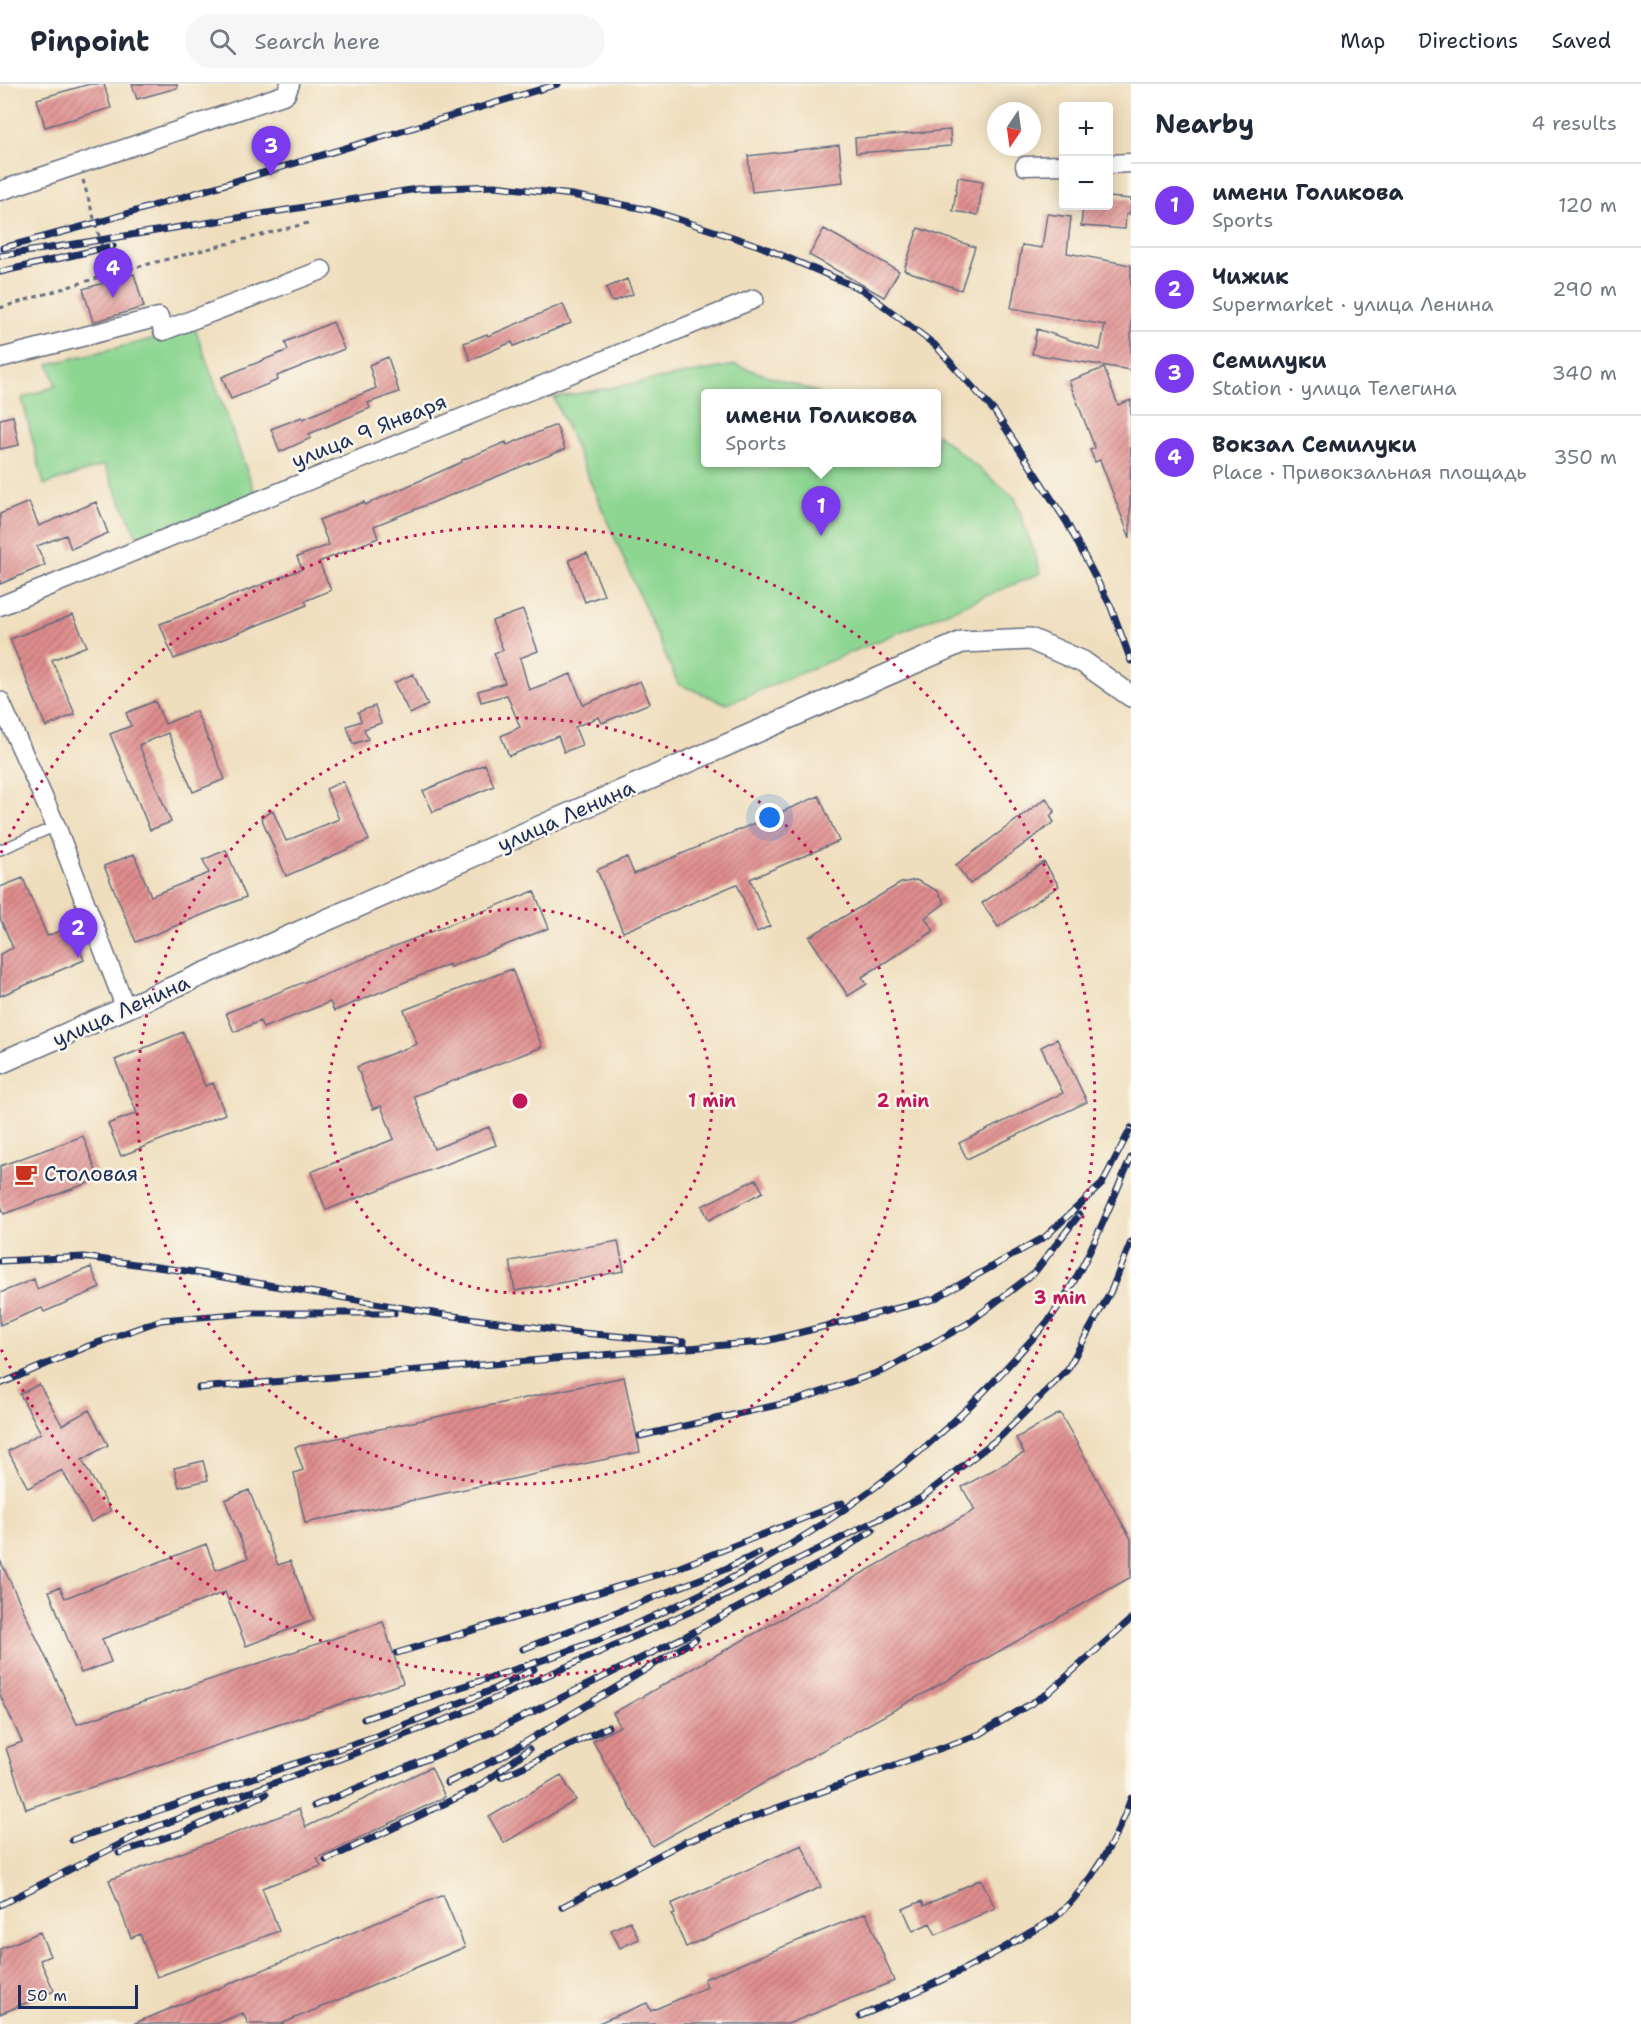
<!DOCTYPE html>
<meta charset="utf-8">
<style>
body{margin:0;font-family:"Shantell Sans",sans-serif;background:#f6f6f7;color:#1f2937}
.controls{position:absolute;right:18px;top:18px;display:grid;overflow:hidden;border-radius:6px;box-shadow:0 3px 15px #0003}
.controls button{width:54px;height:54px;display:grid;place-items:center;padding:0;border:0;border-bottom:2px solid #e0e1e3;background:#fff;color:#1f2937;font:30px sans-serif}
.compass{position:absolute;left:987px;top:18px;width:54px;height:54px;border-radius:50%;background:#fff;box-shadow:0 3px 15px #0003;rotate:193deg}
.scale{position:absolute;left:18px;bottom:15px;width:120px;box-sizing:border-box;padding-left:6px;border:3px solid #1b2f5e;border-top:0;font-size:16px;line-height:21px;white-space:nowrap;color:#1b2f5e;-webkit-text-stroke:4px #fbf7ec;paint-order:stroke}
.you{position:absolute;left:770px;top:734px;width:21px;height:21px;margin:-15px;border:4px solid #fff;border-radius:50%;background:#1a73e8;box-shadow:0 0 0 9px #1a73e833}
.badge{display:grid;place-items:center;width:39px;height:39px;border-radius:50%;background:#7c3aed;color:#fff;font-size:20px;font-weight:700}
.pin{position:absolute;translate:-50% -50px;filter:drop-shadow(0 2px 3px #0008)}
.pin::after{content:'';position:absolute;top:32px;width:21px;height:18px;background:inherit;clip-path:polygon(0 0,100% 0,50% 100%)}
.popup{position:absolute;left:701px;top:305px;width:240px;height:78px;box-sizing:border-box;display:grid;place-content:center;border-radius:6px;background:#fff;filter:drop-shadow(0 2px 4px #0005);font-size:20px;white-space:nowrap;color:#747a83}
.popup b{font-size:22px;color:#1f2937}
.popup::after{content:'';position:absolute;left:50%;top:100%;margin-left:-12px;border:12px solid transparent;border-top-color:#fff}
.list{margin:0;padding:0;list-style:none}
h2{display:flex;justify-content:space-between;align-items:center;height:78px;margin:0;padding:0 24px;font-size:26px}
h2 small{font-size:20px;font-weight:400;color:#747a83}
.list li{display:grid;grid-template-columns:39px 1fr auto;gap:18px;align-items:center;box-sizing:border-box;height:84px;padding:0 24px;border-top:2px solid #e0e1e3}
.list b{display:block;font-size:22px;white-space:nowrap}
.list p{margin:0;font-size:20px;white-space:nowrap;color:#747a83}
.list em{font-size:20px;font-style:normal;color:#747a83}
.icon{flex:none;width:33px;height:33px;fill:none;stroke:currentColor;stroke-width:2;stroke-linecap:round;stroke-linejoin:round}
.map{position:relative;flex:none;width:1131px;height:1940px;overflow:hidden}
header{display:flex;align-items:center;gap:36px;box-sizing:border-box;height:84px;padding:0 30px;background:#fff;border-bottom:2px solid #e0e1e3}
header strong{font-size:28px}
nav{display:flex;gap:33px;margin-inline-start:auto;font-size:21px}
.search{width:420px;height:54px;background:#f6f6f7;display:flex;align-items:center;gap:15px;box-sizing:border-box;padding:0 21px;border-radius:33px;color:#747a83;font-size:22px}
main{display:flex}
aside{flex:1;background:#fff}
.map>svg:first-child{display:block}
.park{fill:#8dd692;stroke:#548278;stroke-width:1.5}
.building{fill:url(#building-hatch)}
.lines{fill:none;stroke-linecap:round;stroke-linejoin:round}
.service-casing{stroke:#656c7f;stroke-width:12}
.minor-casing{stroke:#656c7f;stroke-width:21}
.tertiary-casing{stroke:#656c7f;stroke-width:24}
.path{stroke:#656c7f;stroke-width:3;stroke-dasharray:4.5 4.5;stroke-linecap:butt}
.service{stroke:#fff;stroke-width:9}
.minor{stroke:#fff;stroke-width:18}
.tertiary{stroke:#fff;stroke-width:21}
.rail-casing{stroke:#1b2f5e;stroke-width:7}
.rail{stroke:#fbf7ec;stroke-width:4.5;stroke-dasharray:14;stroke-linecap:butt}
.ring{fill:none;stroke:#c2185b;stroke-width:3;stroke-dasharray:3 6}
.labels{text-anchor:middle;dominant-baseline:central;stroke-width:5;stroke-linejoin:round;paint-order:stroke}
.street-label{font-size:21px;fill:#1b2f5e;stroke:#fbf7ec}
.poi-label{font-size:21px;fill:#1b2f5e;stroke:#fbf7ec;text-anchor:start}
.centre{fill:#c2185b;stroke:#fbf7ec;stroke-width:3}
.ring-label{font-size:18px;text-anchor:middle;font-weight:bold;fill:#c2185b;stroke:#fbf7ec;stroke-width:5;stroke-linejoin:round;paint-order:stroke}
</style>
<header>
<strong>Pinpoint</strong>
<div class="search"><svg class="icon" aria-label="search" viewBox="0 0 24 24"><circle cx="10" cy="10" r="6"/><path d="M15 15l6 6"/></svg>Search here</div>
<nav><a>Map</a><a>Directions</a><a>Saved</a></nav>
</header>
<main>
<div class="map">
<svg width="1131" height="1940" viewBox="0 0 1131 1940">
<defs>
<pattern id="building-hatch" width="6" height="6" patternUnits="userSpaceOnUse" patternTransform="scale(1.5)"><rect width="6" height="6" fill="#df8c8c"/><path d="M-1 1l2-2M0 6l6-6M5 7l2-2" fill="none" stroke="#b47376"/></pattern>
</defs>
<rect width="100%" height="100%" fill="#fbf7ec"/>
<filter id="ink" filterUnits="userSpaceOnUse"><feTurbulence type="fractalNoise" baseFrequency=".0167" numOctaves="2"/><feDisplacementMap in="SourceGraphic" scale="12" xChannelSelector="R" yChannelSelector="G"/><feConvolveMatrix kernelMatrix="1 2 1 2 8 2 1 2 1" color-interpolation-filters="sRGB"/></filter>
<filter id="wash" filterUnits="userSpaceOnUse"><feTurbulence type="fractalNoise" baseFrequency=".008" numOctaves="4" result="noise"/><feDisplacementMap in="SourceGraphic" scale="24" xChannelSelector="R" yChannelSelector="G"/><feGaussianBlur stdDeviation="1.35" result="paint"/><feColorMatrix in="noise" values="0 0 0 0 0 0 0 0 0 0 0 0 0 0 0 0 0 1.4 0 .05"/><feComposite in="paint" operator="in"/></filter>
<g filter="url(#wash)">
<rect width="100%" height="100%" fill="#efdebd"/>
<path class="park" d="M195 245 255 409 139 456 104 381 44 401 22 314 56 302 49 280Z
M735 281 820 309 706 310V378H936L937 350 1015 414 1041 489 727 620 678 600 554 314Z"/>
<g id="blocks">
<path class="building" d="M90 0H104L111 24 45 43 37 15Z
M132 0H177V4L137 15Z
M950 46 951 62 856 69 855 54Z
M839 61 843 98 752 108 748 72Z
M958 93 983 97 978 131 953 127Z
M1108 113 1131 115 1130 130H1126L1125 145 1081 142 1083 122H1108Z
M1047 130 1071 133 1067 169 1131 181V286L1032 270 1037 245 1100 266 1105 241 1011 224 1022 161 1042 164Z
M918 144 975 163 961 206 904 186Z
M824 145 899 187 884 213 809 171Z
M134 190 144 223 93 238 83 205Z
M627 195 633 210 612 218 606 204Z
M563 220 571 239 514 262 512 258 470 276 464 259 487 250 488 252Z
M333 238 344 265 277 292 278 296 231 315 222 293 288 266 285 258Z
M388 273 399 308 368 319 370 324 309 350 311 354 280 368 271 345 302 333 303 335 376 304 369 281Z
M1104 284 1118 321 1131 316 1130 454 1100 376 1095 378 1090 366 1095 364 1069 297Z
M13 332 19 361 0 365V335Z
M556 341 565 365 374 442 378 454 319 478 331 506 305 517 307 521 174 575 160 540 302 485 297 473 329 461 319 436 364 418 365 421 462 378V376L506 358 507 361Z
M29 418 39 442 96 418 108 449 71 465 66 451 37 462 45 481 0 500V430Z
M587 469 604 511 585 518 569 476Z
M523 526 538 567 520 574 529 606 571 590 583 621 640 597 650 619 602 639 599 633 575 643 582 661 564 668 558 652 509 672 501 652 520 643 507 611 481 618 478 607 505 599 494 569 503 566 492 537Z
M73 531 87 562 52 576 75 630 46 643 10 555Z
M413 590 428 621 410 630 394 599Z
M155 617 165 640 196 627 225 695 193 708 168 649 139 661 171 738 150 746 110 650 131 642 126 629Z
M375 622 381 639 364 645 368 655 353 660 347 642 361 637 358 628Z
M485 680 494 702 433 728 423 707Z
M343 697 369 756 286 792 261 733 273 727 286 757 339 735 326 705Z
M819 712 839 757 750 795 770 842 757 848 737 800 623 848 597 786 627 773 634 790Z
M1046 714 1055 727 1050 732 1054 738 970 800 956 781Z
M226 766 246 813 136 858 104 782 134 770 151 812 209 789 203 776Z
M1044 778 1059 802 998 843 982 819Z
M23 794 47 852 70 843 84 876 0 912V870L13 864 0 834V803Z
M916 796 938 807 945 819 925 834 934 847 862 893 867 900 848 912 809 853 901 799Z
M534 807 549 844 450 883 449 880 334 927 330 918 263 944 260 937 234 948 226 929Z
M512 885 542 963 414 1012 434 1065 489 1043 496 1061 326 1126 311 1088 394 1055 381 1022 373 1025 357 983 417 960 404 926Z
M183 948 205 1002 213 999 225 1030 121 1072 108 1040 137 1029 115 976Z
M1057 955 1087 1018 967 1075 959 1059 1063 1009 1041 963Z
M83 1052 99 1095 4 1130 0 1119V1082Z
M756 1095 763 1108 709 1136 702 1122Z
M618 1157 624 1187 515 1207 510 1177Z
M91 1183 100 1204 44 1228 42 1224 0 1241V1209L34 1195 37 1205Z
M624 1293 640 1368 305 1439 294 1389 303 1386 295 1363Z
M39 1300 62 1341 89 1326 108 1361 82 1376 111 1427 91 1438 62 1386 28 1404 8 1367 41 1349 20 1310Z
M1060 1329 1131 1455V1493L652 1762 593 1657 620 1642 613 1629 975 1426 962 1403 1024 1369 1016 1354Z
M203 1377 208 1396 179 1403 174 1384Z
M249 1406 278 1481 290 1477 314 1536 246 1562 225 1508 102 1555 111 1578 81 1589 49 1507 60 1503 65 1514 206 1460 216 1486 248 1474 225 1416Z
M0 1476 77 1640 383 1538 403 1599 26 1725 6 1664 22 1658 0 1611Z
M431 1683 445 1713 317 1774 321 1782 262 1804 279 1847 157 1893 140 1850 131 1854 109 1796 299 1725 306 1743Z
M561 1691 576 1716 504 1759 489 1733Z
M802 1761 821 1803 686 1863 672 1831 675 1830 671 1820Z
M981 1795 995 1824 936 1851 930 1839 913 1847 903 1825 922 1817 924 1822Z
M443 1811 465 1863 281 1940H248L243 1929 216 1940H133Z
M866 1829 894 1897 788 1940H596L647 1919 651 1927 707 1903 704 1895Z
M630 1837 639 1855 620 1864 611 1846Z
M40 1848 50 1872 40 1876 54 1907 0 1930V1865Z"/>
</g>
</g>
<g filter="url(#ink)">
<use href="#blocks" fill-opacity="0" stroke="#656c7f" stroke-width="1.5"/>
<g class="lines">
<g class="service-casing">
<path id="service" d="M0 766 56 742"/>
</g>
<g class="minor-casing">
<path id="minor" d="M1108 80 1131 79
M1025 82 1064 81
M0 107 286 10 290 0
M0 274 159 233 163 247 322 186
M0 522 754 215
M0 617 56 742 126 925"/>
</g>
<g class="tertiary-casing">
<path id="tertiary" d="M0 979 962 558 1030 555 1083 578 1131 612"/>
</g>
<path class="path" d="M83 96 110 190
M0 224 110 190 308 139"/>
<use href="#service" class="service"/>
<use href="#minor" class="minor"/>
<use href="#tertiary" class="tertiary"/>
<g class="rail-casing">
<path id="rail" d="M3 164 96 139 558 0
M0 172 417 105 495 102 572 111 650 126 760 162 863 206 935 261 995 328 1066 437 1111 523 1131 577
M0 188 113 162
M0 1177 84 1173 193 1188 439 1230 571 1248 684 1258
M0 1300 86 1263 161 1236 250 1229H394
M199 1304 762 1258 934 1215 1045 1153 1102 1100 1131 1044
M640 1352 795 1317 885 1286 967 1240 1034 1189 1079 1131
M523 1565 723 1486 759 1469
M397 1569 670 1487 842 1419
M364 1635C432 1611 503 1591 571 1566 738 1504 897 1409 1015 1274 1026 1261 1040 1248 1051 1233 1086 1186 1107 1127 1131 1074
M501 1693 608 1643
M447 1699 501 1673 696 1555
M314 1722 492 1648 684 1553 835 1471 873 1446
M72 1756 376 1652 492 1606 534 1585
M119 1769 186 1747 266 1710
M326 1776 475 1705 529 1665
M0 1821 150 1745 458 1631 723 1513 921 1414 1001 1352 1067 1286 1111 1207 1131 1158
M562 1823 684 1758 980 1650 1047 1610 1131 1535
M860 1932C917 1908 972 1884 1024 1852 1035 1845 1050 1839 1059 1830 1090 1801 1118 1754 1131 1714"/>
</g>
<use href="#rail" class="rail"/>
</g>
</g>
<g class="ring">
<circle cx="520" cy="1017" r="192"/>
<circle cx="520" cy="1017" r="383"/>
<path d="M1 769A575 575 0 1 1 1 1265"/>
</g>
<defs>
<g id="cafe-bare" transform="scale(1.8)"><path d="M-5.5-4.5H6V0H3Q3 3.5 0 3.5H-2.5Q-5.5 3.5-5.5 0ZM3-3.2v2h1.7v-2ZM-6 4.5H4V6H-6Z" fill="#c8321e" stroke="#fbf7ec" stroke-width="2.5" paint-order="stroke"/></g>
</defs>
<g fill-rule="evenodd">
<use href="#cafe-bare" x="26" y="1090"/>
</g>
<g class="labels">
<g class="street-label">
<text transform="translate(369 347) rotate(-22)">улица 9 Января</text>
<text transform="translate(566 732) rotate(-24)">улица Ленина</text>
<text transform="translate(121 927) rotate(-24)">улица Ленина</text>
</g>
<g class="poi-label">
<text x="44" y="1090">Столовая</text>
</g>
</g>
<circle cx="520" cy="1017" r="9" class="centre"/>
<g class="ring-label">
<text x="712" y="1023">1 min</text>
<text x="903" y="1023">2 min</text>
<text x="1060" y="1220">3 min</text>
</g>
</svg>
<div class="controls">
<button>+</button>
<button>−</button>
</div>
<svg class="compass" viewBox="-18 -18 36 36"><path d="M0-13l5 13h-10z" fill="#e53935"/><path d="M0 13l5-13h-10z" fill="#747a83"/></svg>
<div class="scale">50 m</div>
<div class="you"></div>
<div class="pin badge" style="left:821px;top:452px">1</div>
<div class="popup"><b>имени Голикова</b>Sports</div>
<div class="pin badge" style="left:78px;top:874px">2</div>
<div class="pin badge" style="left:271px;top:92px">3</div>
<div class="pin badge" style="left:113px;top:214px">4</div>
</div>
<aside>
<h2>Nearby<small>4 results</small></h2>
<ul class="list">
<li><span class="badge">1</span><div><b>имени Голикова</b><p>Sports</p></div><em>120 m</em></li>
<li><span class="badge">2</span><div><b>Чижик</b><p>Supermarket · улица Ленина</p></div><em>290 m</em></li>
<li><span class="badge">3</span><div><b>Семилуки</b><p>Station · улица Телегина</p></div><em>340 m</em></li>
<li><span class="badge">4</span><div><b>Вокзал Семилуки</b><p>Place · Привокзальная площадь</p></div><em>350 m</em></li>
</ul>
</aside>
</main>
